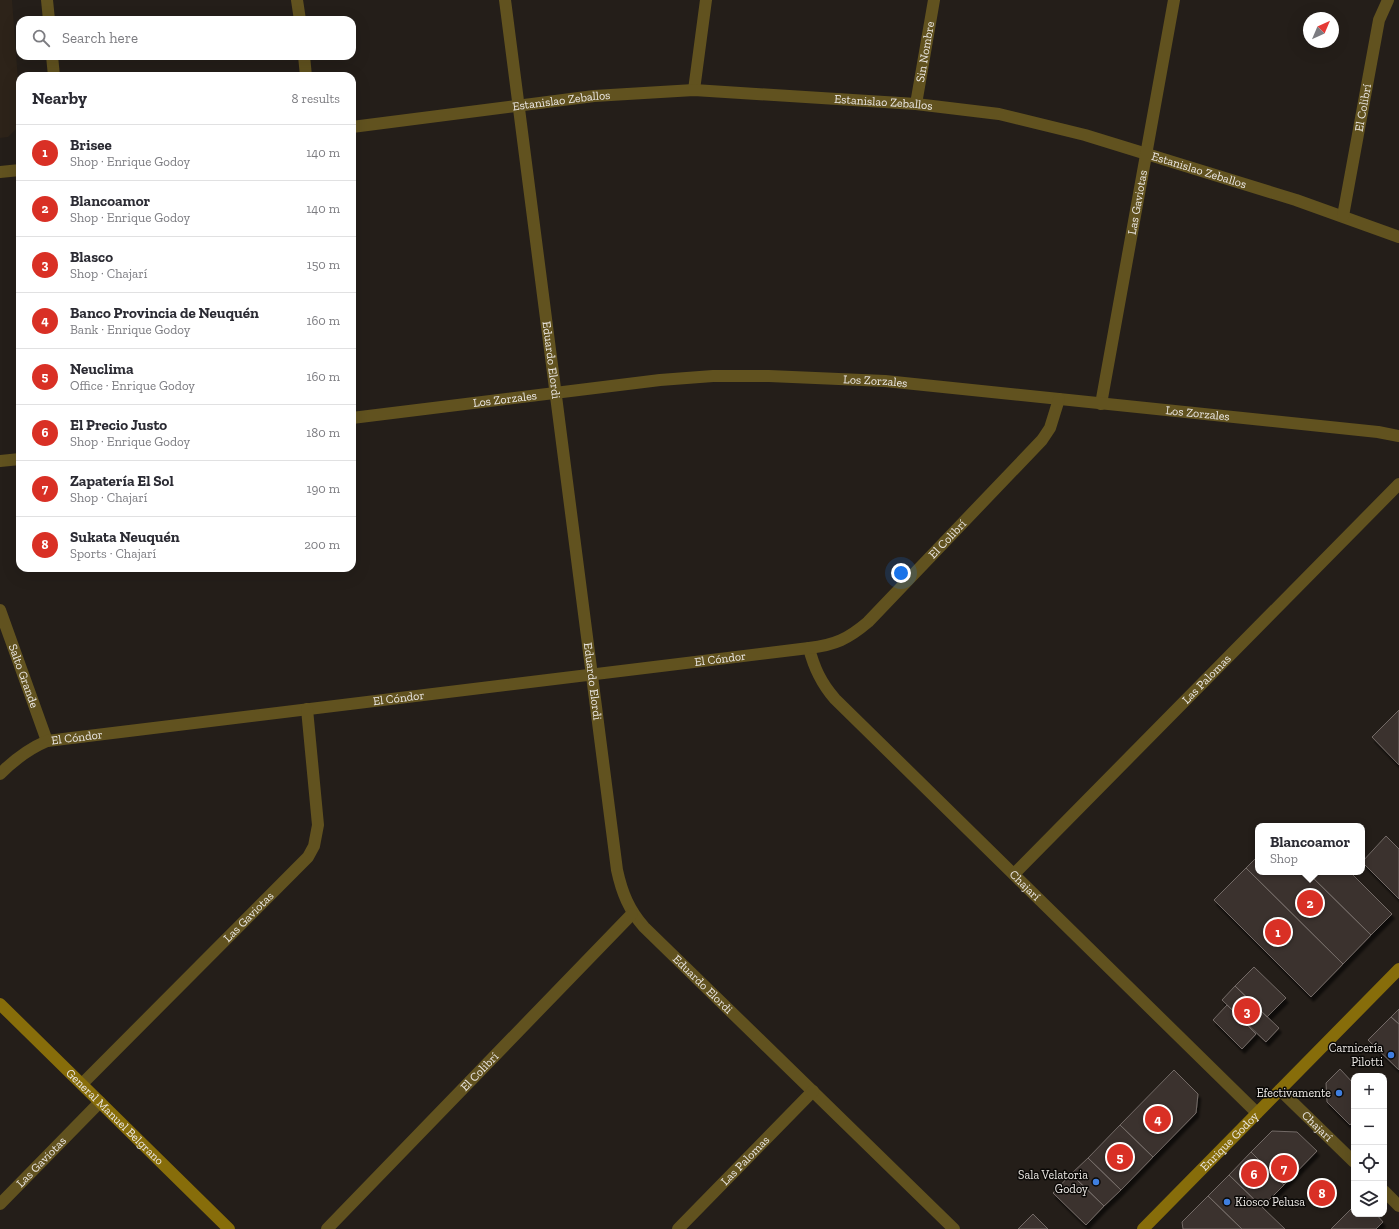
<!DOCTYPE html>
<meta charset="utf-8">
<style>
body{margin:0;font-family:"Zilla Slab",serif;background:#f7f7f7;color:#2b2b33}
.controls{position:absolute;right:12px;bottom:12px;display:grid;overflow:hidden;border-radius:8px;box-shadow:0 4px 16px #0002}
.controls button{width:36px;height:36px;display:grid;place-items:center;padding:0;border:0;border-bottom:1px solid #e1e1e2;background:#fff;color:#2b2b33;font:20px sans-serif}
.compass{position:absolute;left:1303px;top:12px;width:36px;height:36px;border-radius:50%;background:#fff;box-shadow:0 4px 16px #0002;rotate:44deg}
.you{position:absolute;left:901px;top:573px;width:14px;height:14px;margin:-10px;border:3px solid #fff;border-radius:50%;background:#1a73e8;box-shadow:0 0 0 6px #1a73e833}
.badge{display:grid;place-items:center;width:26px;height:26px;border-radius:50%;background:#d93025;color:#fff;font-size:13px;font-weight:700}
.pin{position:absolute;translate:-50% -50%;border:2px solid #fff;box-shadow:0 1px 4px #0006}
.popup{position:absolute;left:1255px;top:823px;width:110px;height:52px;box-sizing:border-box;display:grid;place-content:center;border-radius:8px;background:#fff;filter:drop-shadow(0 1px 3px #0005);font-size:13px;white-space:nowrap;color:#7c7c81}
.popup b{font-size:15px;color:#2b2b33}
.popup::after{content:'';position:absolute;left:50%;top:100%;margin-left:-8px;border:8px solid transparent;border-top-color:#fff}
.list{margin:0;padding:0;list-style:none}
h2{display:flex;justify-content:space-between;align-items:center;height:52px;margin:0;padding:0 16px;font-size:17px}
h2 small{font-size:13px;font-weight:400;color:#7c7c81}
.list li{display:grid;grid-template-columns:26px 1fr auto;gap:12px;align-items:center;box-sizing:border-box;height:56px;padding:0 16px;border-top:1px solid #e1e1e2}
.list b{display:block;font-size:15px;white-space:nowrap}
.list p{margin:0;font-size:13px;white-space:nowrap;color:#7c7c81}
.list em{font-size:13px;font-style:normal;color:#7c7c81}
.icon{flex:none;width:22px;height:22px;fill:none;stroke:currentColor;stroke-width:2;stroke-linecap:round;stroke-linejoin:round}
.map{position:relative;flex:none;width:1399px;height:1229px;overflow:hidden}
.search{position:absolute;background:#fff;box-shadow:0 4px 16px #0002;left:16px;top:16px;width:340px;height:44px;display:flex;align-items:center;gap:10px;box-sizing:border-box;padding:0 14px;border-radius:12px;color:#7c7c81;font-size:15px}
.panel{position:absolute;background:#fff;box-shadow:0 4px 16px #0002;left:16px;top:72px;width:340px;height:500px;border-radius:12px}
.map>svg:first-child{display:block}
.built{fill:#2d2319}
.building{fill:#3a322e;stroke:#736a66;filter:url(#shadow)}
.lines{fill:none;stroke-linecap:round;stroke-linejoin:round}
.minor{stroke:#61521f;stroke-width:12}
.secondary{stroke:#876d0a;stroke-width:12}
.shop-dot{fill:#3f7fe0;stroke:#0b0907;stroke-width:1.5}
.labels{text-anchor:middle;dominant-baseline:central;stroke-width:3;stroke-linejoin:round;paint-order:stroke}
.street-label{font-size:12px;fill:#ece8e5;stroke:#0b0907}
.poi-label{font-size:12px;fill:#ece8e5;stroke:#0b0907;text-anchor:end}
</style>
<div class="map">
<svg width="1399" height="1229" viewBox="0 0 1399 1229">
<defs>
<filter id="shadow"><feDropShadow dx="2.5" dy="4.5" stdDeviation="1" flood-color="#0009"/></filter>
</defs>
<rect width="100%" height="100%" fill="#241e19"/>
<path class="built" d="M0 0H12L20 107V125L8 137 0 138Z"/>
<path class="building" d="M1399 710V765L1372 737Z
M1386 836 1399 849V899L1362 862Z
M1258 856V872H1307L1371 935 1343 964 1246 868Z
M1246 868 1343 964 1311 997 1214 900Z
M1307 872H1350L1392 914 1371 935Z
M1254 967 1286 998 1267 1017 1235 986Z
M1235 986 1279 1028 1266 1042 1222 1000Z
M1227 1005 1256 1034 1242 1049 1213 1020Z
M1399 1009V1024L1391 1017Z
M1391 1017 1399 1024V1070L1368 1040Z
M1340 1069 1354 1084V1120L1350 1125 1327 1102 1326 1083Z
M1174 1070 1198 1094 1196 1113 1153 1157 1120 1125Z
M1120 1125 1153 1157 1121 1190 1088 1158Z
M1272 1131 1297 1132 1317 1151 1284 1185 1251 1152Z
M1251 1152 1284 1185 1262 1207 1229 1175Z
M1088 1158 1121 1190 1104 1206 1071 1174Z
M1071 1174 1104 1206 1086 1225 1053 1193Z
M1229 1175 1262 1207 1285 1229H1242L1208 1196Z
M1208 1196 1242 1229H1183L1182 1222Z
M1354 1206V1214H1376L1383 1222 1376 1229H1331Z
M1033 1214 1048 1229H1018Z"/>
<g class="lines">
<g class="minor">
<path d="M47 0 49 20"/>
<path d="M297 0 300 20"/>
<path id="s1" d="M505 0 617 870C622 893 629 910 644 927L954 1229"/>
<path d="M52 56 54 76"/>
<path d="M304 56 306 76"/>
<path d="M694 90 706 0"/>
<path id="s2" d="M916 104 934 0"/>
<path id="s3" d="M352 127 594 96 694 90 916 104 999 114 1085 135 1296 200 1399 237"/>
<path d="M0 172 20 170"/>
<path id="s4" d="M1343 216 1379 20 1388 0"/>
<path id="s5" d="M1101 404 1174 0"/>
<path id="s6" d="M352 418 660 380 713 376H769L885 381 1378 432 1399 436"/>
<path d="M0 461 20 459"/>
<path id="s7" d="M0 610 47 741"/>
<path id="s8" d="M809 648C814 668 821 683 835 699L1257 1113"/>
<path id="s9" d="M0 774C14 760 28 749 47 741L809 648C835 645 848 639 868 622L1042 440 1050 428 1059 399"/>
<path id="s10" d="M1014 874 1399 484"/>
<path id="s11" d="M82 1084 308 857 314 846 318 825 307 709"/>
<path id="s12" d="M1280 1090 1354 1162"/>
<path d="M1384 1191 1399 1206"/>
<path id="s13" d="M0 1204 100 1102"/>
<path id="s14" d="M327 1229 632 914"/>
<path id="s15" d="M678 1229 813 1091"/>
</g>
<g class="secondary">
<path id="s16" d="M0 1004 229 1229"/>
<path id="s17" d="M1143 1229 1399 969"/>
</g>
</g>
<g class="shop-dot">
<circle cx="1391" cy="1055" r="4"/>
<circle cx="1339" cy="1093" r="4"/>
<circle cx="1096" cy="1182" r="4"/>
<circle cx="1227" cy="1202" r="4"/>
</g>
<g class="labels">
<g class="street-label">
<text stroke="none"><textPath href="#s2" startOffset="53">Sin Nombre</textPath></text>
<text stroke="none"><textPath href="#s3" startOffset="211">Estanislao Zeballos</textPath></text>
<text stroke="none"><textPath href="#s3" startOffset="534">Estanislao Zeballos</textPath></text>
<text stroke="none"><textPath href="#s4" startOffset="110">El Colibrí</textPath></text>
<text stroke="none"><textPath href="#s3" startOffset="858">Estanislao Zeballos</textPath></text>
<text stroke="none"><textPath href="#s5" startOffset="205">Las Gaviotas</textPath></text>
<text stroke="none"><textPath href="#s1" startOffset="363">Eduardo Elordi</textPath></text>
<text stroke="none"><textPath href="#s6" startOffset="526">Los Zorzales</textPath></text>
<text stroke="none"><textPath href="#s6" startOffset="154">Los Zorzales</textPath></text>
<text stroke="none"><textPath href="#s6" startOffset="850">Los Zorzales</textPath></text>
<text stroke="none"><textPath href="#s9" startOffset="1006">El Colibrí</textPath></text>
<text stroke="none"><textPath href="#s9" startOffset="736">El Cóndor</textPath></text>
<text stroke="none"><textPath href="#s7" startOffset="70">Salto Grande</textPath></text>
<text stroke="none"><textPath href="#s10" startOffset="274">Las Palomas</textPath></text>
<text stroke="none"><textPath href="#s1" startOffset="687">Eduardo Elordi</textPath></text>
<text stroke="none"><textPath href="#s9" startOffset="412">El Cóndor</textPath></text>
<text stroke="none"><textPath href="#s9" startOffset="88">El Cóndor</textPath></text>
<text stroke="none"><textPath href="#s8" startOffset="324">Chajarí</textPath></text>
<text stroke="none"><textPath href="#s11" startOffset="236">Las Gaviotas</textPath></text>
<text stroke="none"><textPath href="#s1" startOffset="1023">Eduardo Elordi</textPath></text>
<text stroke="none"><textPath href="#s14" startOffset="219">El Colibrí</textPath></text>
<text stroke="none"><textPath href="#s16" startOffset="161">General Manuel Belgrano</textPath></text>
<text stroke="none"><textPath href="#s12" startOffset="52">Chajarí</textPath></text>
<text stroke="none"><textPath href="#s17" startOffset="123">Enrique Godoy</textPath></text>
<text stroke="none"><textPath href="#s15" startOffset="96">Las Palomas</textPath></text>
<text stroke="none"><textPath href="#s13" startOffset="59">Las Gaviotas</textPath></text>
</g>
<g class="poi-label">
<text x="1383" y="1048">Carnicería<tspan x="1383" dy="14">Pilotti</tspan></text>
<text x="1331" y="1093">Efectivamente</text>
<text x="1088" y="1175">Sala Velatoria<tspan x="1088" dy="14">Godoy</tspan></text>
<text x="1235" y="1202" text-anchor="start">Kiosco Pelusa</text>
</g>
</g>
</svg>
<div class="controls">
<button>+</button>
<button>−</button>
<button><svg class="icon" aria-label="locate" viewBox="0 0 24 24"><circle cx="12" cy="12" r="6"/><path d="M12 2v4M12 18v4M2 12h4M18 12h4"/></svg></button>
<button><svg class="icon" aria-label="layers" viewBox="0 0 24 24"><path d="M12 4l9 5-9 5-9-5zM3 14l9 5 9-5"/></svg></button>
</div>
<svg class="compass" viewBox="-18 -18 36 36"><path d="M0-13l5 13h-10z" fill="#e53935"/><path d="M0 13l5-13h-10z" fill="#7c7c81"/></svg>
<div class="you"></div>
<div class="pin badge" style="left:1278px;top:932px">1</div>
<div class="pin badge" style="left:1310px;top:903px">2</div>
<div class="popup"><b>Blancoamor</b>Shop</div>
<div class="pin badge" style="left:1247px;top:1011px">3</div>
<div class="pin badge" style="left:1158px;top:1119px">4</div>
<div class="pin badge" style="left:1120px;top:1157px">5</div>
<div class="pin badge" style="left:1254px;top:1174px">6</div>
<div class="pin badge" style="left:1284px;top:1168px">7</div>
<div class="pin badge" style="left:1322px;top:1193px">8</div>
<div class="search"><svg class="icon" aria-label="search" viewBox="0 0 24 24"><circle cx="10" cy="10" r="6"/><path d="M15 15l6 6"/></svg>Search here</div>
<section class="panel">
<h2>Nearby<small>8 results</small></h2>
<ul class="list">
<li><span class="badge">1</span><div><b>Brisee</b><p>Shop · Enrique Godoy</p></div><em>140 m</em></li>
<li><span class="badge">2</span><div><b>Blancoamor</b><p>Shop · Enrique Godoy</p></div><em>140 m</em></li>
<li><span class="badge">3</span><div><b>Blasco</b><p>Shop · Chajarí</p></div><em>150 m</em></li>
<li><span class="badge">4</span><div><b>Banco Provincia de Neuquén</b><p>Bank · Enrique Godoy</p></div><em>160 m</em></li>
<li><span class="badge">5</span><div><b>Neuclima</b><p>Office · Enrique Godoy</p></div><em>160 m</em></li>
<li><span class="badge">6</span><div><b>El Precio Justo</b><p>Shop · Enrique Godoy</p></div><em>180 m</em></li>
<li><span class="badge">7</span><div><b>Zapatería El Sol</b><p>Shop · Chajarí</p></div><em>190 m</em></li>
<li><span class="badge">8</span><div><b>Sukata Neuquén</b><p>Sports · Chajarí</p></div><em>200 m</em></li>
</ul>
</section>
</div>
